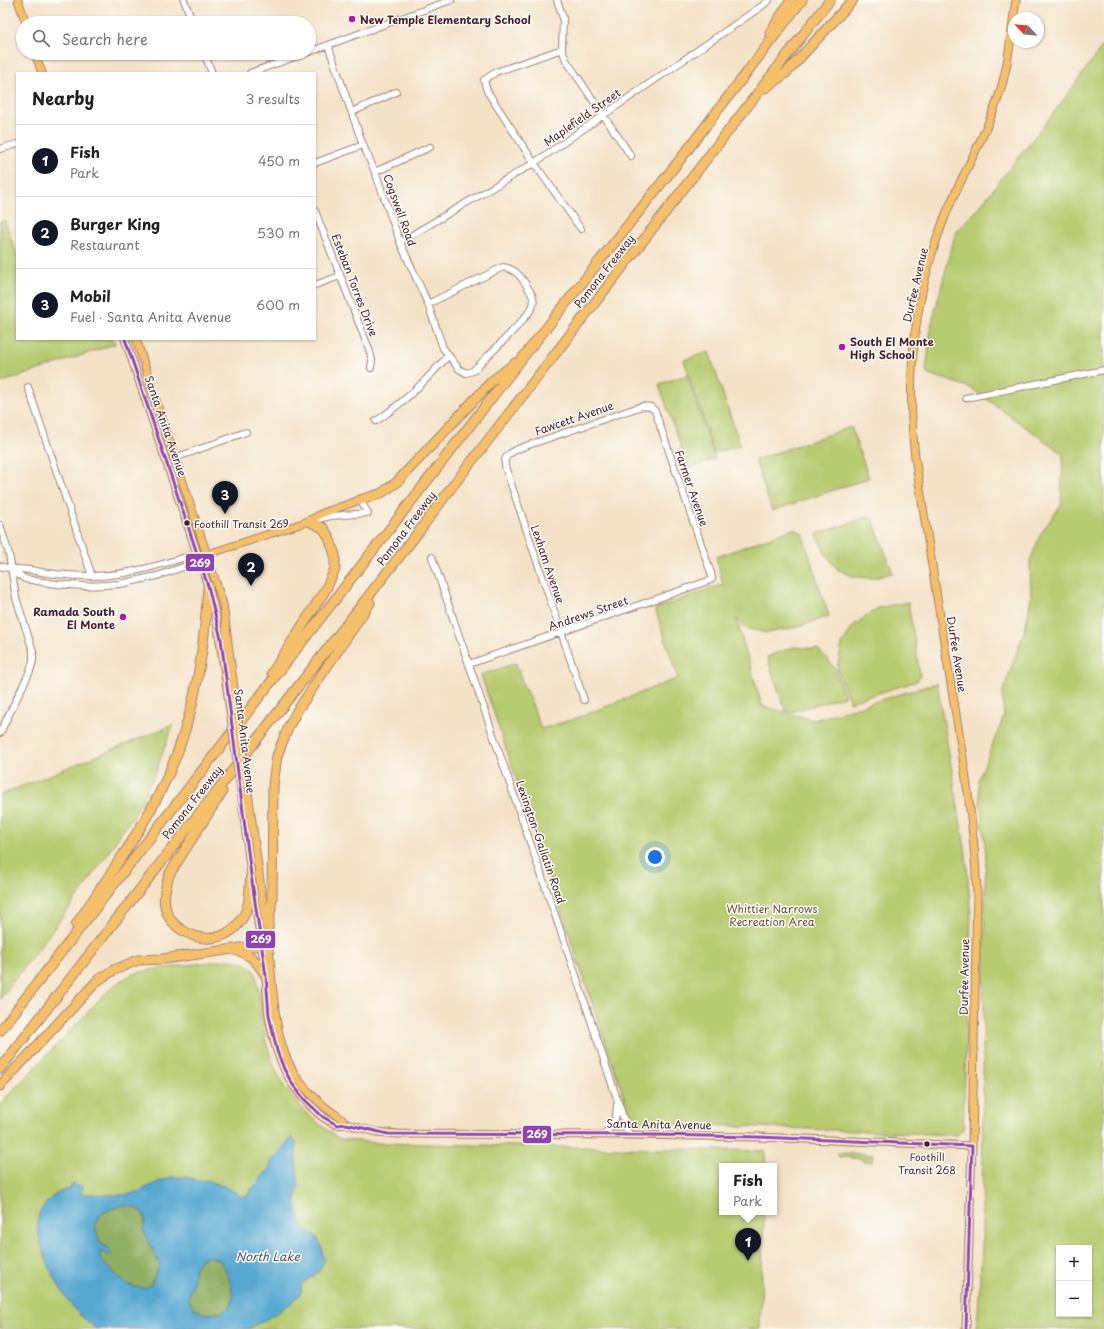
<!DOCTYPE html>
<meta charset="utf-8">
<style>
body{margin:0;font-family:"Playpen Sans",sans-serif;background:#f6f6f6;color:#222}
.controls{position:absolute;right:12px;bottom:12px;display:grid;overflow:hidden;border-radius:0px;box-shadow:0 1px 3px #0004}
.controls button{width:36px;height:36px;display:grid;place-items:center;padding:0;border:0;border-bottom:1px solid #e0e0e0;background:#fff;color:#222;font:20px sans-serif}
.compass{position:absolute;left:1008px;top:12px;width:36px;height:36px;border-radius:50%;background:#fff;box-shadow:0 1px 3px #0004;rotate:296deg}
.you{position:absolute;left:655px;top:857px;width:14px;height:14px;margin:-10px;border:3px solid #fff;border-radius:50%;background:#1a73e8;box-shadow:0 0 0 6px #1a73e833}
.badge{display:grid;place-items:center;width:26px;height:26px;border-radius:50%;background:#111827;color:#fff;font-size:13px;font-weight:700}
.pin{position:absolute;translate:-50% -33px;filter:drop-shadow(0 1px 2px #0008)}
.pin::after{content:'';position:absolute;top:21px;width:14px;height:12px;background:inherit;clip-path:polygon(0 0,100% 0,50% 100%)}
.popup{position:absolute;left:719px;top:1163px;width:58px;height:52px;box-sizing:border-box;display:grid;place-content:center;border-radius:0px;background:#fff;filter:drop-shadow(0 1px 3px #0005);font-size:13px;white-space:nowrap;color:#767676}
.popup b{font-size:15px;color:#222}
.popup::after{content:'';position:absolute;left:50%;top:100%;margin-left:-8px;border:8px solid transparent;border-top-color:#fff}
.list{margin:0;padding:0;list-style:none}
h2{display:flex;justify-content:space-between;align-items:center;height:52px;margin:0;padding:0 16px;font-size:17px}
h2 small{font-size:13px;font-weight:400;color:#767676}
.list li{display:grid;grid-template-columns:26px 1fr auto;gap:12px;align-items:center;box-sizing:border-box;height:72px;padding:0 16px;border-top:1px solid #e0e0e0}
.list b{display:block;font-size:15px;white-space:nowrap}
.list p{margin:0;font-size:13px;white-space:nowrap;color:#767676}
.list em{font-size:13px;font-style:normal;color:#767676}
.icon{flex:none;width:22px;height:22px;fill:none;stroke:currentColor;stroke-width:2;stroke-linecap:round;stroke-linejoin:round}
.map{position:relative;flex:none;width:1104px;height:1329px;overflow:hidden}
.search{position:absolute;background:#fff;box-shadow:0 1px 3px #0004;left:16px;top:16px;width:300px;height:44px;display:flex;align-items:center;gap:10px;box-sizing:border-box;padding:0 14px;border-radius:22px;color:#767676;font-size:15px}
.panel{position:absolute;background:#fff;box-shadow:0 1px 3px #0004;left:16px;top:72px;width:300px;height:268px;border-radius:0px}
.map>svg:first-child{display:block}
.green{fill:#b7cb6f;stroke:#80754d;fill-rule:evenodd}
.forest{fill:#91af62;stroke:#6e6746}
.water{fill:#56a8d1;stroke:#50647e;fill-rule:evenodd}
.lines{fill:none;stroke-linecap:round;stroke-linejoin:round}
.minor-casing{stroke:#9f8079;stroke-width:8}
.major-casing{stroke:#9f8079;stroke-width:9}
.highway-casing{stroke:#9f8079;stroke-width:11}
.minor{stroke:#fff;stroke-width:6}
.major{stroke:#f6c06b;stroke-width:7}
.highway{stroke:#f6c06b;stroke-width:9}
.major-bridge-casing{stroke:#9f8079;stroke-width:9;stroke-linecap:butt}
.major-bridge{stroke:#f6c06b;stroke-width:7}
.bus-1-casing{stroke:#fdfcf7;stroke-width:6}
.bus-1{stroke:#8e44ad;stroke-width:3}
.poi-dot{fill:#b5179e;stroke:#fdfcf7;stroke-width:1.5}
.bus-dot{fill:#4a1f2b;stroke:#fdfcf7;stroke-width:1.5}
.labels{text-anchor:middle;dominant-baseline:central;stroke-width:3;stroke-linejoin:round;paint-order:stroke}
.bus-label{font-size:10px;fill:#4a1f2b;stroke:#fdfcf7;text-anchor:start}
.poi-label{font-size:11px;font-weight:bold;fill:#4a1f2b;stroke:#fdfcf7;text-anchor:start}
.street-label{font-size:11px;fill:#4a1f2b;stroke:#fdfcf7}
.park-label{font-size:11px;fill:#6b533f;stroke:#fdfcf7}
.water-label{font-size:12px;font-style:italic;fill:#4f566d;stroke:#fdfcf7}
.line-badge{stroke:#fdfcf7;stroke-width:1.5}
.badge-label{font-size:11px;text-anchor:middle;font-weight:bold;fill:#fff}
</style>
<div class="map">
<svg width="1104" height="1329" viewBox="0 0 1104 1329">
<rect width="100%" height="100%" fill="#fdfcf7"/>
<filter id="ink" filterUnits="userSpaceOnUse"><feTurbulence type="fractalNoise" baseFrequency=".025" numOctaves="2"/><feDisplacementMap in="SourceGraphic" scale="8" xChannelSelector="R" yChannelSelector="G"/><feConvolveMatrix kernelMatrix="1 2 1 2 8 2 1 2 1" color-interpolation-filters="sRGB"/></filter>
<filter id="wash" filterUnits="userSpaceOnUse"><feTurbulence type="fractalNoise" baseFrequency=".012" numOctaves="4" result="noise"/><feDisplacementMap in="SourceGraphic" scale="16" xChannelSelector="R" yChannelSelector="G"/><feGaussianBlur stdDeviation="0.9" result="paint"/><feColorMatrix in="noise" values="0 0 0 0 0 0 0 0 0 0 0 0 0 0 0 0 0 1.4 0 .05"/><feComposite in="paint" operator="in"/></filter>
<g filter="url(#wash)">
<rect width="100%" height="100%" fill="#f4e2c7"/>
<path class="green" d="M1104 44V1329H977L982 1246 984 933 986 855 978 781 1004 716 1002 694 1025 629 1031 598 1030 561 1041 533 1061 505 1063 454 971 388 926 373 931 326 956 231 976 211 1056 110ZM1059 1248H1089V1314H1059Z
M5 220 17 256V339H114L115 344 0 383V222Z
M709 352 740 445 714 453 684 360Z
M687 375 715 459 688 468 659 384Z
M851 427 869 478 772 511 755 460Z
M868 517 873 520 893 573 874 578 854 577 837 569 824 552 817 534Z
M793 529 802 533 829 616 798 627 767 633 744 628 736 618 762 706 814 720 937 683 966 854 971 916 963 1129 960 1133 956 1135 635 1122 631 1118 481 675 516 663 525 690H527L541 729 577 718 678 678 655 609 723 584 716 557Z
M908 602 920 675 917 681 850 702 837 669 842 644 854 625 878 608Z
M793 647 818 649 834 667 845 696 791 712 785 710 767 657Z
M173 725 155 774 136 812 82 891 0 999V795Z
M227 960C239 961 250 962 256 974L266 1042 274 1066 285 1088 307 1114 339 1139 377 1143 765 1151V1166H722V1212H764L760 1329H0V1104L106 993 117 983 133 974 150 970Z
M837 1153 867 1154V1156H869L870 1154H873L872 1162 863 1161V1159L840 1157 837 1156Z"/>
<path class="forest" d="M124 1205 137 1208 144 1214 145 1223 143 1230 160 1265 150 1286 142 1289 127 1285 100 1259 99 1252 110 1249 100 1243 95 1227 101 1214 111 1209Z
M209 1256 221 1261C227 1273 243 1304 223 1312 217 1314 210 1314 204 1314L194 1308 188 1298C190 1293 192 1287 193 1282 195 1267 194 1263 209 1256Z"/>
<path class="water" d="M291 1137 296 1142V1161L299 1186 295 1202 302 1226 317 1237 322 1248 324 1261 319 1271 301 1285C302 1289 302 1292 300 1294 293 1305 259 1324 247 1329H97C90 1323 82 1318 76 1311 59 1291 35 1245 38 1218 39 1211 44 1205 49 1200 55 1194 62 1190 70 1189L73 1183 82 1187 80 1193 88 1194 125 1195 137 1192 158 1182 171 1177H188L200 1181 207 1180 221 1185 236 1192 241 1196H246L251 1193V1189L260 1180 270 1167 271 1162 288 1142ZM124 1205 137 1208 144 1214 145 1223 143 1230 160 1265 150 1286C129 1294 114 1272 100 1259V1252H104L109 1256 111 1254 110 1249 100 1243 95 1226 101 1214 111 1209ZM209 1256 221 1261C227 1273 243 1304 223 1312 217 1314 210 1314 204 1314L194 1308 188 1298C190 1293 192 1287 193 1282 195 1267 194 1262 209 1256Z"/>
</g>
<g filter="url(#ink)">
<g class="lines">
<g class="minor-casing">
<path id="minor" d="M184 0 193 23
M557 0 563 18 562 49 566 60 631 156
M328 45 363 145 375 172 400 242 428 304 443 348 459 369 466 373 473 371C484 359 530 317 533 305 536 297 528 289 525 283 519 274 514 269 503 267L428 304
M562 49 496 72 484 80 487 91 534 163 581 229
M309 52 451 0
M204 53 212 73
M250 73 306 53
M352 112 396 92
M0 149 17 144
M315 163 363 145
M375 172 430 147
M315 211 369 349 372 360 371 368
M400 242 534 163 762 6 769 0
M315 285 340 276
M28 387 92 576
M966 398 1104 370
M376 421C404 403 426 380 448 356
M175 458 246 432
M313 520 331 516 368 513 360 500
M0 525 9 554 16 598 33 651V661L30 671 0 733
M432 557 576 976 629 1135
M0 566C12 570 18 568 30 570 50 574 70 576 91 576 124 576 157 566 189 556L198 557
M12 570 25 579 56 584 84 586 105 585 120 584 157 576 189 565 198 557
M469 664 708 581 712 579 711 573 655 411 651 407 642 406 520 448C502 456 502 461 509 478L584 700
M604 1134C615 1124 616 1120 617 1105"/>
</g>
<g class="major-casing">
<path id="major" d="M18 0 26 23
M35 53 42 73
M125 339 208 586 216 615 229 703
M136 339 223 604 235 696
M202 556 309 521 323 513 360 500
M247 784 266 926
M241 791 251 875 266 976C267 1028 277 1079 319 1114 324 1119 331 1122 337 1125L346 1124 376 1132 399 1134 629 1135 758 1137 972 1146
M268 939C274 985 271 1046 301 1083 308 1092 316 1099 325 1107 333 1113 340 1116 346 1124
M966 1329 972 1146 977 893C974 815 960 738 947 661 936 593 926 525 915 457 906 377 914 295 944 219 960 178 984 140 998 98 1009 67 1011 32 1016 0"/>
</g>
<g class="highway-casing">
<path id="highway" d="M770 33 791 0
M765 88 786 73 853 0
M360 500 380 494 396 483 493 380 515 363
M272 673 326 589 335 569V555L329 537 323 528 309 521
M222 792 170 873C165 887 161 903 169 917 172 922 177 927 182 930 203 944 230 940 243 917 251 905 249 889 251 875
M76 925C105 881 137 838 160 792 193 728 204 657 208 586
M267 935 272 900 273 786 275 770 277 756 282 743 289 726 297 711 370 603
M234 950C252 954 256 961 266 976
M0 1031 524 356 679 161 802 0
M0 1069 420 530 451 488 830 0
M0 1086 98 980 114 970 138 960 163 959 268 944"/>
</g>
<use href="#minor" class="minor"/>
<use href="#major" class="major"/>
<use href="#highway" class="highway"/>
<g class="major-bridge-casing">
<path id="major-bridge" d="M235 696 247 784
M229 703 241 791"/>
</g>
<use href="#major-bridge" class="major-bridge"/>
<g class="bus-1-casing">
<path id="bus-1" d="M125 339 208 586 221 639 251 875 266 976 269 1015 277 1051 284 1069 293 1085 305 1100 323 1117 337 1125 346 1124 388 1134 655 1135 758 1137 972 1146 966 1329"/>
</g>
<use href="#bus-1" class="bus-1"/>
</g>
</g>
<g class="poi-dot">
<circle cx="352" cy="19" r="4"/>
<circle cx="842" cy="347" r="4"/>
<circle cx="123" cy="617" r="4"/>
</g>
<g class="bus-dot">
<circle cx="187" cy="523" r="3.5"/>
<circle cx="927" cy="1144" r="3.5"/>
</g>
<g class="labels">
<g class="bus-label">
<text x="194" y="523">Foothill Transit 269</text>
<text x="927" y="1156" text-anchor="middle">Foothill<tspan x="927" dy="13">Transit 268</tspan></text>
</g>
<g class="poi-label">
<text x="360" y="19">New Temple Elementary School</text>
<text x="850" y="341">South El Monte<tspan x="850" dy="13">High School</tspan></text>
<text x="115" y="611" text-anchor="end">Ramada South<tspan x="115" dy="13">El Monte</tspan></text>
</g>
<g class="street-label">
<text transform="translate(582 117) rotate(-35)">Maplefield Street</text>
<text transform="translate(400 210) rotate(70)">Cogswell Road</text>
<text transform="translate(604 271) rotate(-52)">Pomona Freeway</text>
<text transform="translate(355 285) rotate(69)">Esteban Torres Drive</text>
<text transform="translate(915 285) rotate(-77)">Durfee Avenue</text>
<text transform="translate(574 418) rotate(-19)">Fawcett Avenue</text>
<text transform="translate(166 426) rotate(71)">Santa Anita Avenue</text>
<text transform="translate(692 488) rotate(71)">Farmer Avenue</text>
<text transform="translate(406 528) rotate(-53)">Pomona Freeway</text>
<text transform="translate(548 564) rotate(71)">Lexham Avenue</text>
<text transform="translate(588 613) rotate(-19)">Andrews Street</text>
<text transform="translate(957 654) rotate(81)">Durfee Avenue</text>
<text transform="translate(245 741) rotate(83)">Santa Anita Avenue</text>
<text transform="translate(192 802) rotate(-52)">Pomona Freeway</text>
<text transform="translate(541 842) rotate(71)">Lexington-Gallatin Road</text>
<text transform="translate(964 977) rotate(-89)">Durfee Avenue</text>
<text transform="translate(659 1124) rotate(1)">Santa Anita Avenue</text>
</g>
<g class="park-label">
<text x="772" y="908">Whittier Narrows<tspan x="772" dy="13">Recreation Area</tspan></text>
</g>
<g class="water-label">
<text x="268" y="1256">North Lake</text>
</g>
</g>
<g class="line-badge">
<rect x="185" y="553" width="30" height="19" rx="4" fill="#8e44ad"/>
<rect x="245" y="930" width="31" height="19" rx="4" fill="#8e44ad"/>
<rect x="522" y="1125" width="30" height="19" rx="4" fill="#8e44ad"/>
</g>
<g class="badge-label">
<text x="200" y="567">269</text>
<text x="261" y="943">269</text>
<text x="537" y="1138">269</text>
</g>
</svg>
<div class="controls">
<button>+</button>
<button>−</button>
</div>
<svg class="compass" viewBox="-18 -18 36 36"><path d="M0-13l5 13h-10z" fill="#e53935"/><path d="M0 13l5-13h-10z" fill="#767676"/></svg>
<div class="you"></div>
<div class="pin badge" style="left:748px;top:1261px">1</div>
<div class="popup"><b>Fish</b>Park</div>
<div class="pin badge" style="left:251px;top:586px">2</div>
<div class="pin badge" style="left:225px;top:514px">3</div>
<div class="search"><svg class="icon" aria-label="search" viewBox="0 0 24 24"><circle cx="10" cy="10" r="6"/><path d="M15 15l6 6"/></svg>Search here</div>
<section class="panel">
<h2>Nearby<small>3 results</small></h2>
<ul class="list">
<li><span class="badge">1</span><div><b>Fish</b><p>Park</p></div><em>450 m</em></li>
<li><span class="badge">2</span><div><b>Burger King</b><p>Restaurant</p></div><em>530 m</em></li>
<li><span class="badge">3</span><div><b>Mobil</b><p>Fuel · Santa Anita Avenue</p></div><em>600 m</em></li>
</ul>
</section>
</div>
